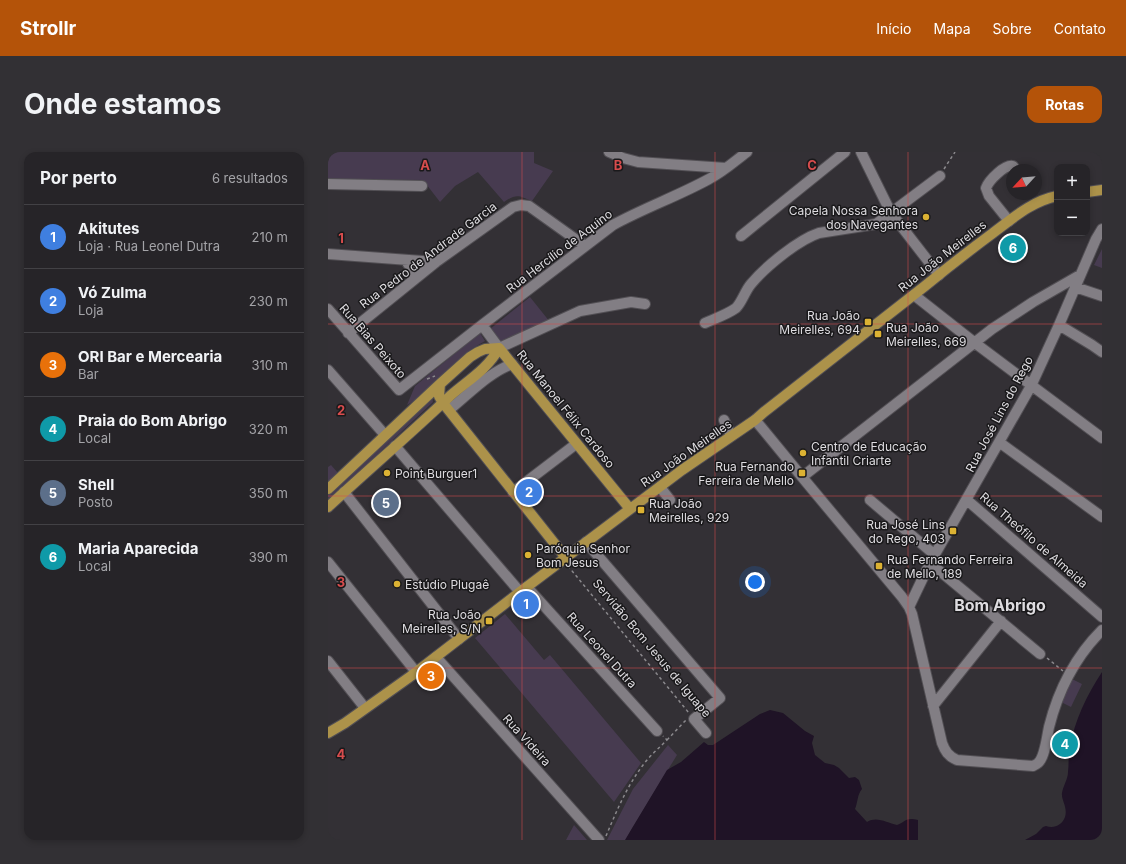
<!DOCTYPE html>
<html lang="pt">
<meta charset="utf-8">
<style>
body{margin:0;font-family:Inter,sans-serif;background:#323034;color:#f1f3f6}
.controls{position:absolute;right:12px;top:12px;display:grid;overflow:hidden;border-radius:8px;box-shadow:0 2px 6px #0003}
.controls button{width:36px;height:36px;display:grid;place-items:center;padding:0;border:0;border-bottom:1px solid #424145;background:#262428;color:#f1f3f6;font:20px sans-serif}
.compass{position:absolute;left:678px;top:12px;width:36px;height:36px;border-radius:50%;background:#262428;box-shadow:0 2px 6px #0003;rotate:244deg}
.you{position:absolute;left:427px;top:430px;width:14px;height:14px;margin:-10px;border:3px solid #fff;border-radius:50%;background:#1a73e8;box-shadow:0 0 0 6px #1a73e833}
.badge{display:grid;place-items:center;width:26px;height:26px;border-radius:50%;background:#b45309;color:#fff;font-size:13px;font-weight:700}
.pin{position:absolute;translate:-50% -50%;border:2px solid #fff;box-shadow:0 1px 4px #0006}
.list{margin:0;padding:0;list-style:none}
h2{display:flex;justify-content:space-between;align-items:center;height:52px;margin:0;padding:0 16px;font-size:17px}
h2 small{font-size:13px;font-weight:400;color:#a4a4a8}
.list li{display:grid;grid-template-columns:26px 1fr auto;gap:12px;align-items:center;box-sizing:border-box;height:64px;padding:0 16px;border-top:1px solid #424145}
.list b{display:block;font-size:15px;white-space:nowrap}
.list p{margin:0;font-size:13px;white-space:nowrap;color:#a4a4a8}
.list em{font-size:13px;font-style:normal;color:#a4a4a8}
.map{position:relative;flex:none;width:774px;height:688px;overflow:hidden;border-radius:12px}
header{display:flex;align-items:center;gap:24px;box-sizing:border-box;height:56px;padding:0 20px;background:#b45309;color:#fff}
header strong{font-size:19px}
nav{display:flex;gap:22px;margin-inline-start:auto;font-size:14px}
.intro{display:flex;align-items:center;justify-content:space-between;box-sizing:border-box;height:96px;padding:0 24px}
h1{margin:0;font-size:28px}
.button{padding:10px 18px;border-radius:12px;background:#b45309;color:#fff;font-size:14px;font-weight:700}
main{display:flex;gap:24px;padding:0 24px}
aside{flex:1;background:#262428;border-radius:12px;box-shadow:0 2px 6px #0003}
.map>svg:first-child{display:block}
.green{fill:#473b50}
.water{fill:#1f1326}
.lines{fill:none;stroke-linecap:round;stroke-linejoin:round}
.minor-casing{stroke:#524f54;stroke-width:12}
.major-casing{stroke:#524f54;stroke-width:12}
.path{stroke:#8b898d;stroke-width:1.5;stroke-dasharray:3 3;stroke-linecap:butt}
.minor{stroke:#827e84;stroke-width:10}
.major{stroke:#ac924a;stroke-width:10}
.grid{fill:none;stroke:#d84c4d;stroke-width:1;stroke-opacity:0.55}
.poi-dot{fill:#dcb233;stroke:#1a191b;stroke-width:1.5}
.labels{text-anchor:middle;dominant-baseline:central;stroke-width:3;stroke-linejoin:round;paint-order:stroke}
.poi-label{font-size:12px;fill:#dedce0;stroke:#1a191b;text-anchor:start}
.street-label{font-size:12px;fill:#dedce0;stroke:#1a191b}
.district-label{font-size:16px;font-weight:bold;fill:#dedce0;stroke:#1a191b}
.grid-label{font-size:13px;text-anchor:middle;font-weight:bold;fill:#d84c4d;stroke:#1a191b;stroke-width:3;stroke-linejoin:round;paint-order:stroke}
</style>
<header>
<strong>Strollr</strong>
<nav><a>Início</a><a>Mapa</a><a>Sobre</a><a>Contato</a></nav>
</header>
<div class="intro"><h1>Onde estamos</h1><a class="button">Rotas</a></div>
<main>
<aside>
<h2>Por perto<small>6 resultados</small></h2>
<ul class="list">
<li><span class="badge" style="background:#3f7fe0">1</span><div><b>Akitutes</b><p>Loja · Rua Leonel Dutra</p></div><em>210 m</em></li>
<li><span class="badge" style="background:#3f7fe0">2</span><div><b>Vó Zulma</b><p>Loja</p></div><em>230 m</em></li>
<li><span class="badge" style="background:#e8710a">3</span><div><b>ORI Bar e Mercearia</b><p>Bar</p></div><em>310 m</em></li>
<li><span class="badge" style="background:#0f9aa8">4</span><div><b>Praia do Bom Abrigo</b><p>Local</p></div><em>320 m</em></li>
<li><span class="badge" style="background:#5c6f8a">5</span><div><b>Shell</b><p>Posto</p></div><em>350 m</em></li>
<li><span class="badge" style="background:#0f9aa8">6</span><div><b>Maria Aparecida</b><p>Local</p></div><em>390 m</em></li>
</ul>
</aside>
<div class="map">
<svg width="774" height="688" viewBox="0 0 774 688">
<rect width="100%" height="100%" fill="#333035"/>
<path class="green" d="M0 0H206V11L225 19 204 49C191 44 189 41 176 50L150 20 127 34 112 50 95 28 0 27Z
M774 97V116L766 113Z
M202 145 222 170 173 190 162 177Z
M152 181 157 189C138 199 124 214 108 229 99 238 91 247 79 253L87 234Z
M104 243 105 250 0 349V341Z
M3 313 10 321 0 330V315Z
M177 462 216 508 222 503 313 611 286 650 147 486Z
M742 526 754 532 743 555 731 549Z
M340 593 349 603 303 678 298 688H279L305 637Z
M246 673 259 688H238Z"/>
<path class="water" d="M774 520V688H697L708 682 715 675 718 674C726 677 734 673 737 665 740 655 733 648 734 641 735 634 740 627 740 620 741 612 740 604 742 596 746 569 759 543 774 520Z
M442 558 455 561 477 579 486 584 484 591 487 603 497 611 506 613 511 616 521 626 527 625 531 628 534 637C529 643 530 650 527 657L539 670C549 664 559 671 569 673 578 670 577 665 590 668V688H297L339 618 353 610 376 590 380 593H385L432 562Z"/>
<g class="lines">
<g class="minor-casing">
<path id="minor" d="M281 0 295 6 310 10 398 16
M533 0 563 61 611 123
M0 32 94 34
M681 69 661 44 658 36C661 28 677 12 685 14L688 18
M413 84 517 0
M0 102 108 110
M77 108C83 115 85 119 84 129
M747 135 774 144
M586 143 647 191 774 286
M0 157 71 238 154 173 285 73C316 56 350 44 381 27 395 20 407 9 419 0
M377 171C386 167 400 162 408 156 414 150 417 139 423 132 437 115 470 88 491 81L548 72 612 24
M154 173 171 196 252 159 303 150 317 152
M731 173 764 193 774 200
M20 181 108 110 185 55 193 53 201 54 257 94
M0 218 57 283
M121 258C141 242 160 221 184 212
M396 268 403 284
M427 268 433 275 479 331 574 445 581 455 584 462 614 591C617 599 620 604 629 608L705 614C707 613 709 612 710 611 717 605 719 584 721 575 730 539 747 505 774 478
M671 290 774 365
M67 294 192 440
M474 325 664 177 705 150 752 123
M332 335 342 348
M16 340 131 487
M185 340 248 292
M542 348 607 403
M639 348 774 465
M258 390 392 546 366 567 378 581
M0 410 88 520
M602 411 712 502
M199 435 329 579
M581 455 602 411 703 234 731 173 768 87 774 77
M108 505 271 688
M0 509 37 556
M605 554 673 469"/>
</g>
<g class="major-casing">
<path id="major" d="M759 40 774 38
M171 196 302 357
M112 232 111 244 115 251 238 406
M0 337 112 232 142 205 150 200 157 197 171 196
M0 355C40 318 82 282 122 244 139 229 160 217 171 196
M0 581 17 571 83 524 192 440 354 318 427 268 436 260 597 134C619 116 642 98 665 81 685 66 704 49 729 44"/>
</g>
<path class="path" d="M616 17 627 0
M99 227 107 224
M240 414 361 561
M719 506 735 519
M339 588 358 568
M278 684C289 658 300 631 319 608 325 601 332 595 339 588L335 584"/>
<use href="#minor" class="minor"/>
<use href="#major" class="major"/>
</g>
<path class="grid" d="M194 0V688M387 0V688M580 0V688M0 172H774M0 344H774M0 516H774"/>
<g class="poi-dot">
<circle cx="598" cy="65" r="4"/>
<rect x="536" y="166" width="8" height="8" rx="2"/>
<rect x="546" y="178" width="8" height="8" rx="2"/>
<circle cx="475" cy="301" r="4"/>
<circle cx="59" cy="321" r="4"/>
<rect x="470" y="317" width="8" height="8" rx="2"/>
<rect x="309" y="354" width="8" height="8" rx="2"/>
<rect x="621" y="375" width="8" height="8" rx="2"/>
<circle cx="200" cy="403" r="4"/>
<rect x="547" y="410" width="8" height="8" rx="2"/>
<circle cx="69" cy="432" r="4"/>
<rect x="157" y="465" width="8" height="8" rx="2"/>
</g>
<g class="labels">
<g class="poi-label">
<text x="590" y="58" text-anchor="end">Capela Nossa Senhora<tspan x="590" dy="14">dos Navegantes</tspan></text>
<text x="532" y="163" text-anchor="end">Rua João<tspan x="532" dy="14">Meirelles, 694</tspan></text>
<text x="558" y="175">Rua João<tspan x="558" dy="14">Meirelles, 669</tspan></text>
<text x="483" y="294">Centro de Educação<tspan x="483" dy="14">Infantil Criarte</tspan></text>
<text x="466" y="314" text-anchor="end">Rua Fernando<tspan x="466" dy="14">Ferreira de Mello</tspan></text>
<text x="67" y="321">Point Burguer1</text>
<text x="321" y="351">Rua João<tspan x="321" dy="14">Meirelles, 929</tspan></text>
<text x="617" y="372" text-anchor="end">Rua José Lins<tspan x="617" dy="14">do Rego, 403</tspan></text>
<text x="208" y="396">Paróquia Senhor<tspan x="208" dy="14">Bom Jesus</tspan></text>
<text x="559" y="407">Rua Fernando Ferreira<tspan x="559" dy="14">de Mello, 189</tspan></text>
<text x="77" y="432">Estúdio Plugaê</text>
<text x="153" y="462" text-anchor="end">Rua João<tspan x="153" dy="14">Meirelles, S/N</tspan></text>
</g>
<g class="street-label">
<text transform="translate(231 99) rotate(-37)">Rua Hercílio de Aquino</text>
<text transform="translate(100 103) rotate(-37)">Rua Pedro de Andrade Garcia</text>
<text transform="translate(614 104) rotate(-38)">Rua João Meirelles</text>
<text transform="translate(45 189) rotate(49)">Rua Bias Peixoto</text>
<text transform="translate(238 257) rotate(51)">Rua Manoel Félix Cardoso</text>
<text transform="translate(671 262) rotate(-62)">Rua José Lins do Rego</text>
<text transform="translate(358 301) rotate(-35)">Rua João Meirelles</text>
<text transform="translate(706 388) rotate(41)">Rua Theófilo de Almeida</text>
<text transform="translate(324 496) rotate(50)">Servidão Bom Jesus de Iguape</text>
<text transform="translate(274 498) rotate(48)">Rua Leonel Dutra</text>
<text transform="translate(199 588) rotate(48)">Rua Videira</text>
</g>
<g class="district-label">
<text x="672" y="453">Bom Abrigo</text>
</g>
</g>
<g class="grid-label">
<text x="97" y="18">A</text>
<text x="290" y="18">B</text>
<text x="484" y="18">C</text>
<text x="13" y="91">1</text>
<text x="13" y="263">2</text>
<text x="13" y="435">3</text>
<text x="13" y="607">4</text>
</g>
</svg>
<div class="controls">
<button>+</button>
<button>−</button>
</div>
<svg class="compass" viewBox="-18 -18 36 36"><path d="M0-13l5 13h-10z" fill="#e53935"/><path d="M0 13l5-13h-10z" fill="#a4a4a8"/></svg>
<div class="you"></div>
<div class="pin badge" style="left:198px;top:452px;background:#3f7fe0">1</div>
<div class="pin badge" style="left:201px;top:340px;background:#3f7fe0">2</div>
<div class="pin badge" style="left:103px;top:524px;background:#e8710a">3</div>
<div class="pin badge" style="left:737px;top:592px;background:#0f9aa8">4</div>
<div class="pin badge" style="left:58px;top:351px;background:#5c6f8a">5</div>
<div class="pin badge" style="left:685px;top:96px;background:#0f9aa8">6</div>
</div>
</main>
